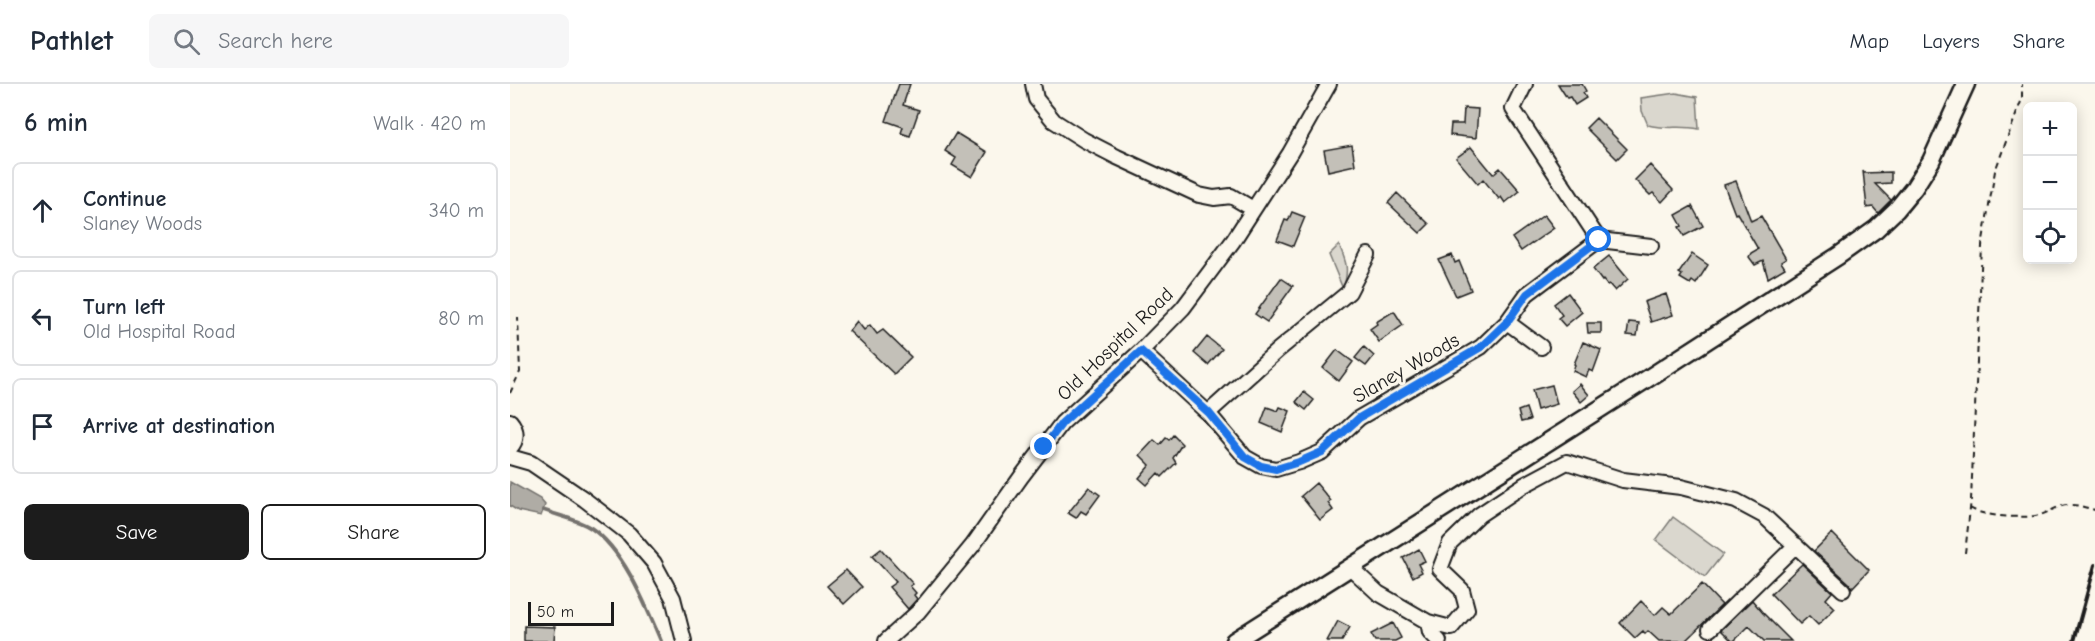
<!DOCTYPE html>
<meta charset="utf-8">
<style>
body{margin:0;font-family:"Comic Neue",sans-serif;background:#f6f6f7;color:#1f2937}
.controls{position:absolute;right:18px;top:18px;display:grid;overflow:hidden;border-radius:9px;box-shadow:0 3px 15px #0003}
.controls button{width:54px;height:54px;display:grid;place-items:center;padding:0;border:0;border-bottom:2px solid #e0e1e3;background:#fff;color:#1f2937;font:30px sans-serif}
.scale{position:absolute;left:18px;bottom:15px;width:86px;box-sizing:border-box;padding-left:6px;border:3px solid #1c1c1c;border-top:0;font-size:16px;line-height:21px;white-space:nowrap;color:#1c1c1c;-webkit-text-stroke:4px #fbf7ec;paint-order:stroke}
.stop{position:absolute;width:18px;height:18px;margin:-14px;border:4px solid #1a73e8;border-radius:50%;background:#fff}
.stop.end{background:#1a73e8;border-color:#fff;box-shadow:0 2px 6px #0008}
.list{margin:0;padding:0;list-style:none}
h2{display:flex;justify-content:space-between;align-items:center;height:78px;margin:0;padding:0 24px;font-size:26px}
h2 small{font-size:20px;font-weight:400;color:#747a83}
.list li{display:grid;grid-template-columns:39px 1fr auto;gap:18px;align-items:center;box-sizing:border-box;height:96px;margin:0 12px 12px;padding:0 12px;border:2px solid #e0e1e3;border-radius:9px}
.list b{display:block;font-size:22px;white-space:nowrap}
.list p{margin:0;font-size:20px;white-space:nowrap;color:#747a83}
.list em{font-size:20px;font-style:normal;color:#747a83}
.actions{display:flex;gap:12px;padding:18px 24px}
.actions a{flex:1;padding:14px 0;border:2px solid #1c1c1c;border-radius:9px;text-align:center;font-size:21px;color:#1c1c1c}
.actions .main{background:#1c1c1c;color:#fff}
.icon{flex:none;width:33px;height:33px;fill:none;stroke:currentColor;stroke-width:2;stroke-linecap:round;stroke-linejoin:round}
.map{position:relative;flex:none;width:1585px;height:557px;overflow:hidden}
header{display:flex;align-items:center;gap:36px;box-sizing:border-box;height:84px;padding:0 30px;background:#fff;border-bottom:2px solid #e0e1e3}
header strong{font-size:28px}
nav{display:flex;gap:33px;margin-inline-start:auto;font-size:21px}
.search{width:420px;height:54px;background:#f6f6f7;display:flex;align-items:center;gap:15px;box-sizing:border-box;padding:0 21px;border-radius:9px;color:#747a83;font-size:22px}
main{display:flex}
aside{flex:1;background:#fff}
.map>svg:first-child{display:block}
.green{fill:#dad7ce;stroke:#7b7a75;stroke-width:1.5}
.water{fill:#afaca5;stroke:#74726e;stroke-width:1.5}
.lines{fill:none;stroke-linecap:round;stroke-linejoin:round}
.stream{stroke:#74726e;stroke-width:4}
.building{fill:#c3c0b8;stroke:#1c1c1c;stroke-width:1.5}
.minor-casing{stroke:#1c1c1c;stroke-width:18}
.major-casing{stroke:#1c1c1c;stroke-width:21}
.path{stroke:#1c1c1c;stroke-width:2;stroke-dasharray:6 4.5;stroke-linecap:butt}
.minor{stroke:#fbf7ec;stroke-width:14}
.major{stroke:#fbf7ec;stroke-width:16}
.rail{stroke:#1c1c1c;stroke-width:4}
.route{stroke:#1a73e8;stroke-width:8}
.labels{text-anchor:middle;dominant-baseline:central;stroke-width:6;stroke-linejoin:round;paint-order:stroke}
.street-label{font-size:20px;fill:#1c1c1c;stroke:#fbf7ec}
</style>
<header>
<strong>Pathlet</strong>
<div class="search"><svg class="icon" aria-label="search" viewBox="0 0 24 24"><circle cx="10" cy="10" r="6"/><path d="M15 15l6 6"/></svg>Search here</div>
<nav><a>Map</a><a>Layers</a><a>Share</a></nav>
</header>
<main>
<aside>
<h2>6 min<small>Walk · 420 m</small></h2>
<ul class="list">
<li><svg class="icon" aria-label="ahead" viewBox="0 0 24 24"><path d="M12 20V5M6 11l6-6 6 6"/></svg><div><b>Continue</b><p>Slaney Woods</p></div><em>340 m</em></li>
<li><svg class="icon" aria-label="left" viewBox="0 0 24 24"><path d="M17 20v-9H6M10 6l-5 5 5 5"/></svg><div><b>Turn left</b><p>Old Hospital Road</p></div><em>80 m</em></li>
<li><svg class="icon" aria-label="arrive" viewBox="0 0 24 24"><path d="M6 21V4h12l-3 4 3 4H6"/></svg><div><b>Arrive at destination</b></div></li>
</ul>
<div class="actions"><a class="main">Save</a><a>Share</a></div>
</aside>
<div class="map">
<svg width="1585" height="557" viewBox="0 0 1585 557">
<rect width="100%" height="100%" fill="#fbf7ec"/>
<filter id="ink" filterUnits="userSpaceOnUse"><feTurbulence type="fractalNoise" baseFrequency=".0167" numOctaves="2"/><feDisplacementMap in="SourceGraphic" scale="12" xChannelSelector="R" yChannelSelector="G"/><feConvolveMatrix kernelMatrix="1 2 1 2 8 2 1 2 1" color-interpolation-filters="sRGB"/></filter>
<g filter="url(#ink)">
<path class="green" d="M1166 9 1187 13 1189 45C1171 41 1155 46 1138 41L1132 27 1131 14Z
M829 161C837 179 839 186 833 205L819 171Z
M1163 433 1213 470 1195 493 1146 456Z"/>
<path class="water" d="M0 398 30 415 35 421 31 432 8 427 0 422Z"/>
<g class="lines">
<path class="stream" d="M33 426C49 432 67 435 81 444 114 466 136 522 151 557"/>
</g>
<path class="building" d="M389 0H400L393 21 409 26 400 52 391 49 393 43 376 37Z
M1048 0H1072L1076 7 1073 9 1076 14 1065 21 1060 13 1057 14Z
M954 24 968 25 966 54 940 51 941 40H953Z
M1086 34 1117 65 1107 75 1076 44Z
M446 49 477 68 462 93 442 81 446 74 435 67Z
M842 61 845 81 818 87 814 66Z
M961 63 983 90 990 84 1010 107 995 119 991 113 989 115 973 95 968 100 946 74Z
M1140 81 1163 106 1152 118 1143 109 1140 111 1125 96Z
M1353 87 1354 89 1381 88V99L1365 100 1381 116 1368 129 1363 123 1357 124Z
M1226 97 1241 137 1251 132 1276 175 1271 178 1275 184 1258 194 1253 177 1245 181 1239 173 1241 169 1248 165 1227 129 1225 130 1214 101Z
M887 109 919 140 910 149 878 119Z
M1182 122 1193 142 1174 152 1169 143 1172 142 1166 131Z
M782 128 795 133 783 162 767 156 775 136 778 137Z
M1034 131 1044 144 1011 167 1002 154Z
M1182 170 1198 181 1186 200 1182 197 1180 200 1170 194 1172 191 1169 189Z
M942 171 945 179 949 177 961 206 946 212 929 176Z
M1099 172 1118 195 1105 207 1099 200 1097 201 1093 196 1092 197 1083 185Z
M771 194 783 202 757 238 745 230Z
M1058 209 1072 228 1055 242 1048 234 1052 231 1044 220Z
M1156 210 1163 231 1141 238 1134 218Z
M884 227 893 241 869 258 860 245 867 240 866 238Z
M347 237 354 246 360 241 367 250 373 246 401 273 384 290 339 247Z
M1119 238 1129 239 1127 252 1117 251Z
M1077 239H1091V249H1078Z
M697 253 712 265 698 281 684 269Z
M1073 258 1091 266 1083 288 1079 286 1076 293 1063 287 1065 281 1064 280Z
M854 263 864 272 856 282 845 274Z
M827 266 843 278 829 297 813 284Z
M1070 300 1079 311 1071 318 1062 307Z
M1042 301 1047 320 1027 326 1022 306Z
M794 308 804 316 796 326 786 318Z
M757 323 768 327 770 323 780 327 772 348 751 339Z
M1016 324 1020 336 1011 338 1008 327Z
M663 351 672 360 663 374 666 379 652 393 648 389 637 401 629 394 640 381 630 371 644 356 650 361 656 354 659 356Z
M806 399 821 417 818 419 823 426 810 436 791 412Z
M579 403 590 411 576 430 571 427 566 434 558 429Z
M1322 449 1359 486 1342 504 1339 499 1304 467Z
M371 465 403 500 400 502 406 509 404 511 407 515 398 525 379 503 386 498 362 472Z
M909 465 915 477 908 480 912 488 903 493 893 474Z
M1292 480 1322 508 1316 515 1325 524 1308 541 1299 532 1290 540 1261 510Z
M336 486 352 503 334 520 317 502Z
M1192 500 1212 521 1175 557H1149L1138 547 1135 550 1133 547 1125 554 1110 539 1131 517 1145 531 1153 523 1161 530Z
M1242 516 1253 529 1281 557H1254L1239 542 1224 557H1222L1211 546Z
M828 537 840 543 832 557H817Z
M883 539 891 554 885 557H865L861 550Z
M14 542 45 543 44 557H14Z"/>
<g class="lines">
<g class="minor-casing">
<path id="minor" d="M523 0 526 15 544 37 574 56 607 73 689 111 704 114 721 112 743 125
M1089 156 1141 162
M997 238 1031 263
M631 267 698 329 735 373 751 382 766 385 789 378 812 368 849 334 971 263 997 238 1017 210 1089 156 1003 25 1015 0
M698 329 768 266 839 208 858 171
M0 337C7 345 8 356 0 364
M0 373 21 379 74 415 119 450 144 479 163 514 174 557
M841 484 868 509 918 538 941 544 957 525 952 506 930 485 940 459 969 431 1014 401 1057 378 1113 396 1171 403 1226 417 1254 432 1333 506
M918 538 920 548 929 557
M1200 545 1286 461
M376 557 408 528 463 461 511 393 552 339 631 267 673 224 723 157 780 69 819 0"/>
</g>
<g class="major-casing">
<path id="major" d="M724 557 1137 295 1328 172 1366 145 1386 126 1404 104 1421 77 1456 0"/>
</g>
<path class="path" d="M0 309 10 288 8 234
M1460 424C1473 433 1510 434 1525 432 1535 431 1543 424 1552 422 1564 419 1574 423 1585 426
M1455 469 1461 416 1472 162 1485 87 1512 15V0"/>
<use href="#minor" class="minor"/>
<use href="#major" class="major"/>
<path class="rail" d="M1564 557 1585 481"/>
</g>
</g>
<g class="lines" filter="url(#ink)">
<path class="route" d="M534 363 552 339 631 267 699 329 735 373 751 382 766 385 789 378 812 368 849 334 971 263 997 238 1017 210 1089 156"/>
</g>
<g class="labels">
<g class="street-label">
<text transform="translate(605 260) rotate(-44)">Old Hospital Road</text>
<text transform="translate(896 284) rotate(-30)">Slaney Woods</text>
</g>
</g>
</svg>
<div class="controls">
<button>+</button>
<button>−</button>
<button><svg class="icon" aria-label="locate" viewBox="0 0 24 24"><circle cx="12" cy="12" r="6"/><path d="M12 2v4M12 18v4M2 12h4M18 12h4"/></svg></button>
</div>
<div class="scale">50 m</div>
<div class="stop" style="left:1089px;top:156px"></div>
<div class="stop end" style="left:534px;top:363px"></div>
</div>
</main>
